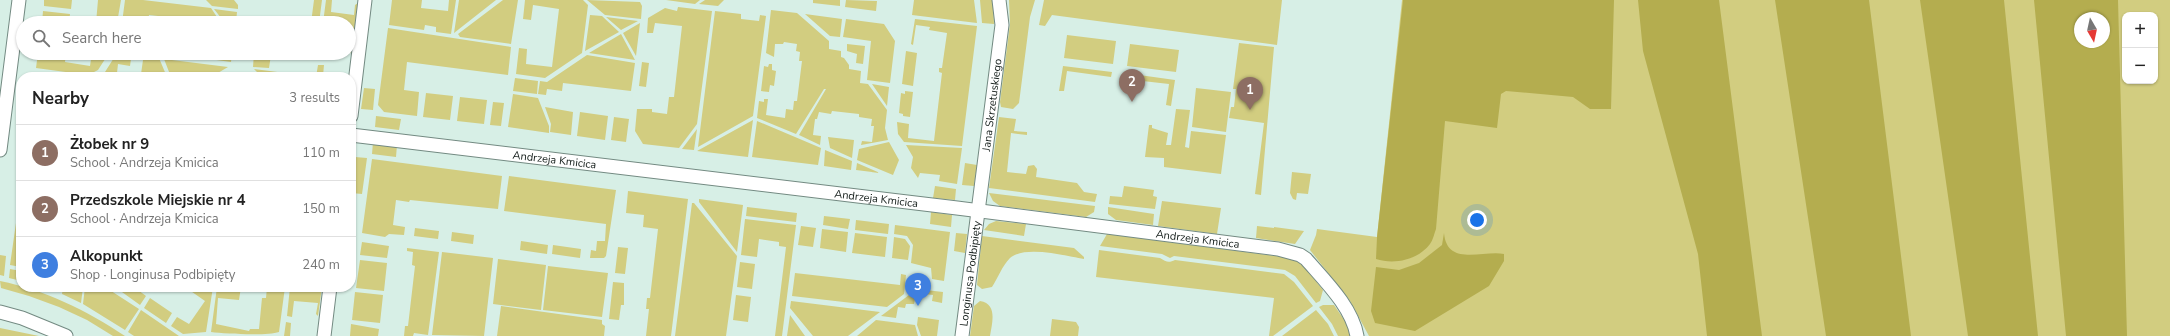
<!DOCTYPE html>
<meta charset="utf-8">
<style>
body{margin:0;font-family:"Nunito Sans",sans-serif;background:#f6f6f6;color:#222}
.controls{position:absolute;right:12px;top:12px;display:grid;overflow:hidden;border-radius:8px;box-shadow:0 1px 3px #0004}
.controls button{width:36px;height:36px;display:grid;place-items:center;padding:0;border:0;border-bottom:1px solid #e0e0e0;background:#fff;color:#222;font:20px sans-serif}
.compass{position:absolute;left:2074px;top:12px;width:36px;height:36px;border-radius:50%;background:#fff;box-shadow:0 1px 3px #0004;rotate:171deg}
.you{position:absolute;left:1477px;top:220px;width:14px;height:14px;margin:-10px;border:3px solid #fff;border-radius:50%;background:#1a73e8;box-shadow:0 0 0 6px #1a73e833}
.badge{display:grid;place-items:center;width:26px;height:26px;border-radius:50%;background:#992684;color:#fff;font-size:13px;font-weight:700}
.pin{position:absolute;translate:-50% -33px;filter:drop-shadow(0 1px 2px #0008)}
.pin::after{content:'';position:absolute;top:21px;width:14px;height:12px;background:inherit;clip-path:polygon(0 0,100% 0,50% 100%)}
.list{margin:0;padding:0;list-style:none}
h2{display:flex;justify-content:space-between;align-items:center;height:52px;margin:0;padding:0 16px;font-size:17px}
h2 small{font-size:13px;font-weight:400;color:#767676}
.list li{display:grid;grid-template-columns:26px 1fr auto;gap:12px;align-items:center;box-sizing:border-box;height:56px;padding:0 16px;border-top:1px solid #e0e0e0}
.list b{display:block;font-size:15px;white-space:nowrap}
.list p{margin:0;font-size:13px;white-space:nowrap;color:#767676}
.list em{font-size:13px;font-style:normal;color:#767676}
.icon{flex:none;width:22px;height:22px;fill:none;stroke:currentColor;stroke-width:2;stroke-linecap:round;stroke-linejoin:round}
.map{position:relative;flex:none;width:2170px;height:336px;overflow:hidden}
.search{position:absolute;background:#fff;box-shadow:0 1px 3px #0004;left:16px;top:16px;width:340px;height:44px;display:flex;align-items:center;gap:10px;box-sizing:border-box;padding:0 14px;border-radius:22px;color:#767676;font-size:15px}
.panel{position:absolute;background:#fff;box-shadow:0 1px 3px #0004;left:16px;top:72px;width:340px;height:220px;border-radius:16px}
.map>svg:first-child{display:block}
.green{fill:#d2cd80;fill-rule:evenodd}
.forest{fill:#b4ad4f;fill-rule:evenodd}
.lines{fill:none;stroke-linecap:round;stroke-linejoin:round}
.minor-casing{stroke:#738a82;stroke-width:15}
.minor{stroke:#fff;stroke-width:13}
.labels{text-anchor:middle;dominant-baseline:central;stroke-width:3.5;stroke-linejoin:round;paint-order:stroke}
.street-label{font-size:11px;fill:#131c19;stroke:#d7efe6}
</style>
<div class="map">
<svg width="2170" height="336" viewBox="0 0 2170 336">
<rect width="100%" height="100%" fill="#d7efe6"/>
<path class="green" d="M44 0H72L71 9 44 6Z
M98 0H121L117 23H96Z
M125 0H143L211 8 221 23 149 15 148 23H122Z
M206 0H234L238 5V9L212 6Z
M314 0H322L319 23H311Z
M326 0H332L331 12 354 15 355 5 358 3 351 53 349 51V23H323Z
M392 0H422L421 8 448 11 449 0H456L451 34 436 32V27L425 25 424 30 389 25Z
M459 0H496L454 33Z
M503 0H518L511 44 460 37 458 34Z
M525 0H583L588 5 582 53 545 78 516 74 519 48 527 49 526 64 552 67 559 9 533 5 531 20 523 19Z
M587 0 640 2 642 6 641 19 605 15Z
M666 0H700L695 4Z
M705 0H724L718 6 699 4Z
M813 0H840V6L813 3Z
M846 0 877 1 876 11 845 7Z
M914 0H974L977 23 912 15Z
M980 0H993L994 24 982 23Z
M1009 0H1035L1030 17 1019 103 1013 109 1001 107 1000 102 1010 24Z
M1044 0H1282L1277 45 1052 15 1045 26 1039 25Z
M1402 0H2170V336H1369L1350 301 1310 250 1316 235 1317 229 1377 237ZM2125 15H2155V81H2125ZM2080 18H2104V42H2080Z
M678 7 712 11 697 124 679 148 643 144 635 131 637 109H652V112L667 114 669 97H674L682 26 655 23 653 33H647L648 18 665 8 677 11Z
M214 9 237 12 236 23H225Z
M771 10 797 13 829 41V49L841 51V57L844 58 849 65V69L861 71 860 83 868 84 887 110 885 128 888 140 861 145 862 141 872 142 874 126H871L872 119 859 117V114L832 111 831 114 819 112 817 119H815L813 135 821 136 820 145 799 135 826 89H824L796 134 757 118 759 101 764 102V99H768L766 115 785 118 786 109 793 110 794 101H797L802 61H799L800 52 796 51 797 44 784 42 783 44H775L774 57 766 53Z
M43 11 70 14 69 23H42Z
M715 11 741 14V19L759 21 760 15 766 16 753 116 698 147Z
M805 14 842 19 840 37 830 36Z
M590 15 602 16 619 32 585 51Z
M606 17 638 21 621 30Z
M846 19 884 24 895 41 890 83 867 80 871 41 843 37Z
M915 19 977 26 962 146 904 142 898 134 897 122 909 124 908 138 934 141 942 73 939 72V68H942L947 33 929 30 930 27 916 25 913 45 911 44Z
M640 23 636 56 623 33Z
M388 28 511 47 508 75 407 62 404 90 419 92 417 116 384 112 378 105Z
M621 34 635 60 589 53Z
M1067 35 1116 41 1113 64 1064 58Z
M1239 43 1274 47 1261 195 1255 194 1264 123 1229 118 1231 107H1234L1236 89H1233Z
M847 44 865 46 863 64 856 63 857 54 847 51Z
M1130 44 1179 50 1176 72 1127 66Z
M906 51 917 53 913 86 902 84Z
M38 53H66L65 62 90 66 92 53H109L98 70 88 75 36 68Z
M117 53 159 58 167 77H143V74H141L143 60 131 59 130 66 118 64 117 73 105 72Z
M167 53H193L192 57Z
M219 53H232L231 62 209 59Z
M254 53 271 55 269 68 253 67Z
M587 55 635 63 631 91 563 83 562 91 547 89 546 95 538 94 540 81 547 82Z
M164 59 228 67 211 77H171Z
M642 62 649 63 646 87 639 86Z
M769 64H772V70L776 71 774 86 770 85 769 92 761 91 764 66 768 67Z
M318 65H324L323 76 333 77H316Z
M1063 66 1112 72 1111 77 1067 71 1064 91H1059Z
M254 69 293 74 292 77 261 76Z
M1125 73 1175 80 1171 106 1166 105 1169 84 1125 79Z
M515 78 538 81 537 94 513 91Z
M872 84 889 87 887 106Z
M364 88 375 89 373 110 361 109Z
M1196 88 1231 92 1226 132 1192 127Z
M905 91 913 92 910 117 903 116V114L899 113 901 93 905 94Z
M426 93 453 96 450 120 423 117Z
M513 94 538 98 549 126V133L508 127Z
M460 97 487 100 484 124 457 121Z
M493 102 504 103 501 126 490 125Z
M545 107 573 112 571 135 550 132 551 124Z
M1176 109 1190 110 1185 147 1189 148 1191 131 1226 135 1221 174 1164 167V158L1145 157 1149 125H1152V128L1168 133 1166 145H1171Z
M580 112 608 116 605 140 577 136Z
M376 116 401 119 399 130 375 127Z
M614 117 629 119 626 142 611 140Z
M999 117 1016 119 1014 131 1027 132V135L1011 133 1007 172 1026 174 1028 166 1034 165 1037 169 1036 177 1077 183 1084 192 1097 194 1095 202 989 188Z
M753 120 748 157 697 151Z
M757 121 821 148 818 165 752 157Z
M697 129 694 150 682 149Z
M828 137 854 140 852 158 830 148Z
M373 142 397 145 396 157 372 154Z
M889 142 899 160 893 175 857 160 859 149Z
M906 145 962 148 957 184 939 181 940 175 920 173 918 178 911 168 913 157Z
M825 150 852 161 851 170 824 166Z
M355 157 367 158 362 194 351 193Z
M372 159 502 176 498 209 410 200 409 202 396 200 393 225 405 227 404 235 389 234 385 237 362 233Z
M857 163 880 173 856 170Z
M965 163 977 165 974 186 962 185Z
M1292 172 1311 174 1308 194 1297 193 1296 200 1293 199 1290 193Z
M509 176 616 190 606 256 604 258H590L591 250 596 251 597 241H605L606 224 504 211Z
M935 186 956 189 955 200 933 198Z
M1124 186 1154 190 1153 196 1157 197 1155 209 1109 204 1110 196 1122 197Z
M628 191 688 199 671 336H646L649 309H646L647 298H650L658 229 643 227 644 215 626 213Z
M989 193 1095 206 1094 212 1086 217 1000 206 993 201Z
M699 199 743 205 737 252 699 202Z
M1162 201 1221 208 1217 234 1158 226Z
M692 203H694L737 256 726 336H675Z
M747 207 797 213 796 222 746 216Z
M1108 207 1154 214 1153 225 1116 220 1108 214Z
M18 209 21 210V267L10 265Z
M931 212 952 215 951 227 930 224Z
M824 216 850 219 848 229 823 225Z
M745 219 796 225 782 336H775L786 247 779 246V242L759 239 757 257 741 255Z
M856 220 889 224 888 234 855 230Z
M996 221 1026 224 1024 236 984 230 989 224Z
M895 225 950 232 944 281 932 279 931 268 911 263 913 245 907 236 894 234Z
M801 226 816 228 813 247 798 245Z
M1257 226 1274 228V227L1304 231 1295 244 1256 238Z
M415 228 439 231 438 239 414 236Z
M822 229 848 232 846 252 820 248Z
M452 232 474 235 473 244 451 241Z
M855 233 887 237 885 257 852 253Z
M956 233 967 234 965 253 954 251Z
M1107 234 1291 258 1303 265 1323 290 1320 301 1316 303 1295 276 1285 270 1174 256 1170 258 1162 254 1100 246Z
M982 236 1074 248 1084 257V259C1066 256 1025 245 1010 258 1002 266 998 278 992 287L982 289 977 285Z
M894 237 905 239 910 246 908 260 892 258Z
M521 241 548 245 547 254 520 250Z
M362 242 389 246 387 258 360 255Z
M553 245 581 249 580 258 552 254Z
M618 247 628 248 625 274 615 273Z
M407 248 439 252 428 335 414 333 413 336H404L405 326H408L415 266 412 265 413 252 407 251Z
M1099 250 1160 258C1166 262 1169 263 1175 260L1284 274 1294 282 1313 306 1273 336H1269L1274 298 1096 277Z
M442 252 493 258 484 336 432 335Z
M0 255 6 256 4 276 0 275Z
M498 259 546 265 541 310 493 304Z
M360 260 387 263 384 291 356 288Z
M740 262 755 264 752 289 737 287Z
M548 266 608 273 602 317 543 310Z
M10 269 21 271V281L9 278Z
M795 273 900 285 901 274 906 275 904 294 887 307 792 296Z
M0 281C45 290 86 310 125 336H113L87 320 59 307 29 296 1 288Z
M613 282 624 283V305H621L619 320 609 319Z
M63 287H83L81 303 62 294Z
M85 287H105L139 309 125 330 83 304Z
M115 287H134L146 296 140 305Z
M185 287H213L206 332 183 334 171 326 177 317 189 324 205 301Z
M217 287H241L239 300 218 298 216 324 249 331 250 329H259L262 298H266L267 287H285L279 332C267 336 226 334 211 332Z
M290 287H322L318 316 316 314 318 303 294 301 292 317 287 316Z
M917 289 943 292 942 303 932 301 933 295 916 293 914 304H906L905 308 898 307 896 318 881 316Z
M355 292 383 295 380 323 352 320Z
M736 295 751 297 748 322 733 320Z
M150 298 172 313 166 323 144 308Z
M791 301 880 312 848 336H813L790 308Z
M980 301C998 304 992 323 990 336H970L974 306Z
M1323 305H1334L1347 324 1350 336H1338L1332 324 1319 307Z
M501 306 602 320V324L605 326 604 336H497Z
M141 310 179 336H134L128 332Z
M1316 310 1328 324 1334 336H1282Z
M790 315 805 336H806H787Z
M918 317 939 320 937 336H921L917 325Z
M1052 319 1076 322 1079 327 1078 336H1050Z
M876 320 915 325 918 336H857Z
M286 322 291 323 290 336H284Z
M351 324 379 329 378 336H350Z
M0 328 39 336H0Z"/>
<path class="forest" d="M1403 0H1614L1611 109H1590L1573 97 1506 91 1501 94 1497 128 1445 121 1436 229C1434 234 1433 240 1430 244 1418 260 1394 265 1376 259L1377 237Z
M1638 0H1719L1762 336H1707L1698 254 1643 51Z
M1775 0H1869L1911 336H1826Z
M1920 0H2004L2038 336H1968Z
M2034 0H2118L2127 336H2066ZM2080 18H2104V42H2080Z
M1444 233C1447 267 1483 250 1504 254V261L1489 286 1415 331 1375 323 1371 311 1376 267 1399 270 1419 263 1442 245Z"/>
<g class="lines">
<g class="minor-casing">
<g id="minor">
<path d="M351 116 365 0"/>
<path id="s1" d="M351 135 957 208 1278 249 1300 255 1306 259C1325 281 1352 307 1357 336"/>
<path d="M0 150 19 0"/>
<path d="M0 312 22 318 66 336"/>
<path d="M324 336 330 287"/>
<path id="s2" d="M962 336 1002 25 999 0"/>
</g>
</g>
<use href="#minor" class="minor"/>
</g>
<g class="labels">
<g class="street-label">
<text stroke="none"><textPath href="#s2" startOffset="233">Jana Skrzetuskiego</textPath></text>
<text stroke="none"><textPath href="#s1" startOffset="205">Andrzeja Kmicica</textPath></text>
<text stroke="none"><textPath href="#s1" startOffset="529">Andrzeja Kmicica</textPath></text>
<text stroke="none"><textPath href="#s1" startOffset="853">Andrzeja Kmicica</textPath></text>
<text stroke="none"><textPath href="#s2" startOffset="63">Longinusa Podbipięty</textPath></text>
</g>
</g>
</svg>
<div class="controls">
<button>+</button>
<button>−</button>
</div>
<svg class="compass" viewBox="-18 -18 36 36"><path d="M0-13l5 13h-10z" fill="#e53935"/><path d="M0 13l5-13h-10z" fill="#767676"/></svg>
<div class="you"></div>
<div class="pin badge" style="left:1250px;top:110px;background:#8d6e63">1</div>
<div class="pin badge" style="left:1132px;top:102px;background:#8d6e63">2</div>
<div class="pin badge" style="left:918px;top:306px;background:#3f7fe0">3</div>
<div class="search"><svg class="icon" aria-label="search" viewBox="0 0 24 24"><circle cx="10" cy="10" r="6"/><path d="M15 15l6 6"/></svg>Search here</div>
<section class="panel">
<h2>Nearby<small>3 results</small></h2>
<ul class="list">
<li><span class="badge" style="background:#8d6e63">1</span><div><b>Żłobek nr 9</b><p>School · Andrzeja Kmicica</p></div><em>110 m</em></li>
<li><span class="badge" style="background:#8d6e63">2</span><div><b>Przedszkole Miejskie nr 4</b><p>School · Andrzeja Kmicica</p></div><em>150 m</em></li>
<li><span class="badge" style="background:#3f7fe0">3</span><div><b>Alkopunkt</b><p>Shop · Longinusa Podbipięty</p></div><em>240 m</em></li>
</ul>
</section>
</div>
